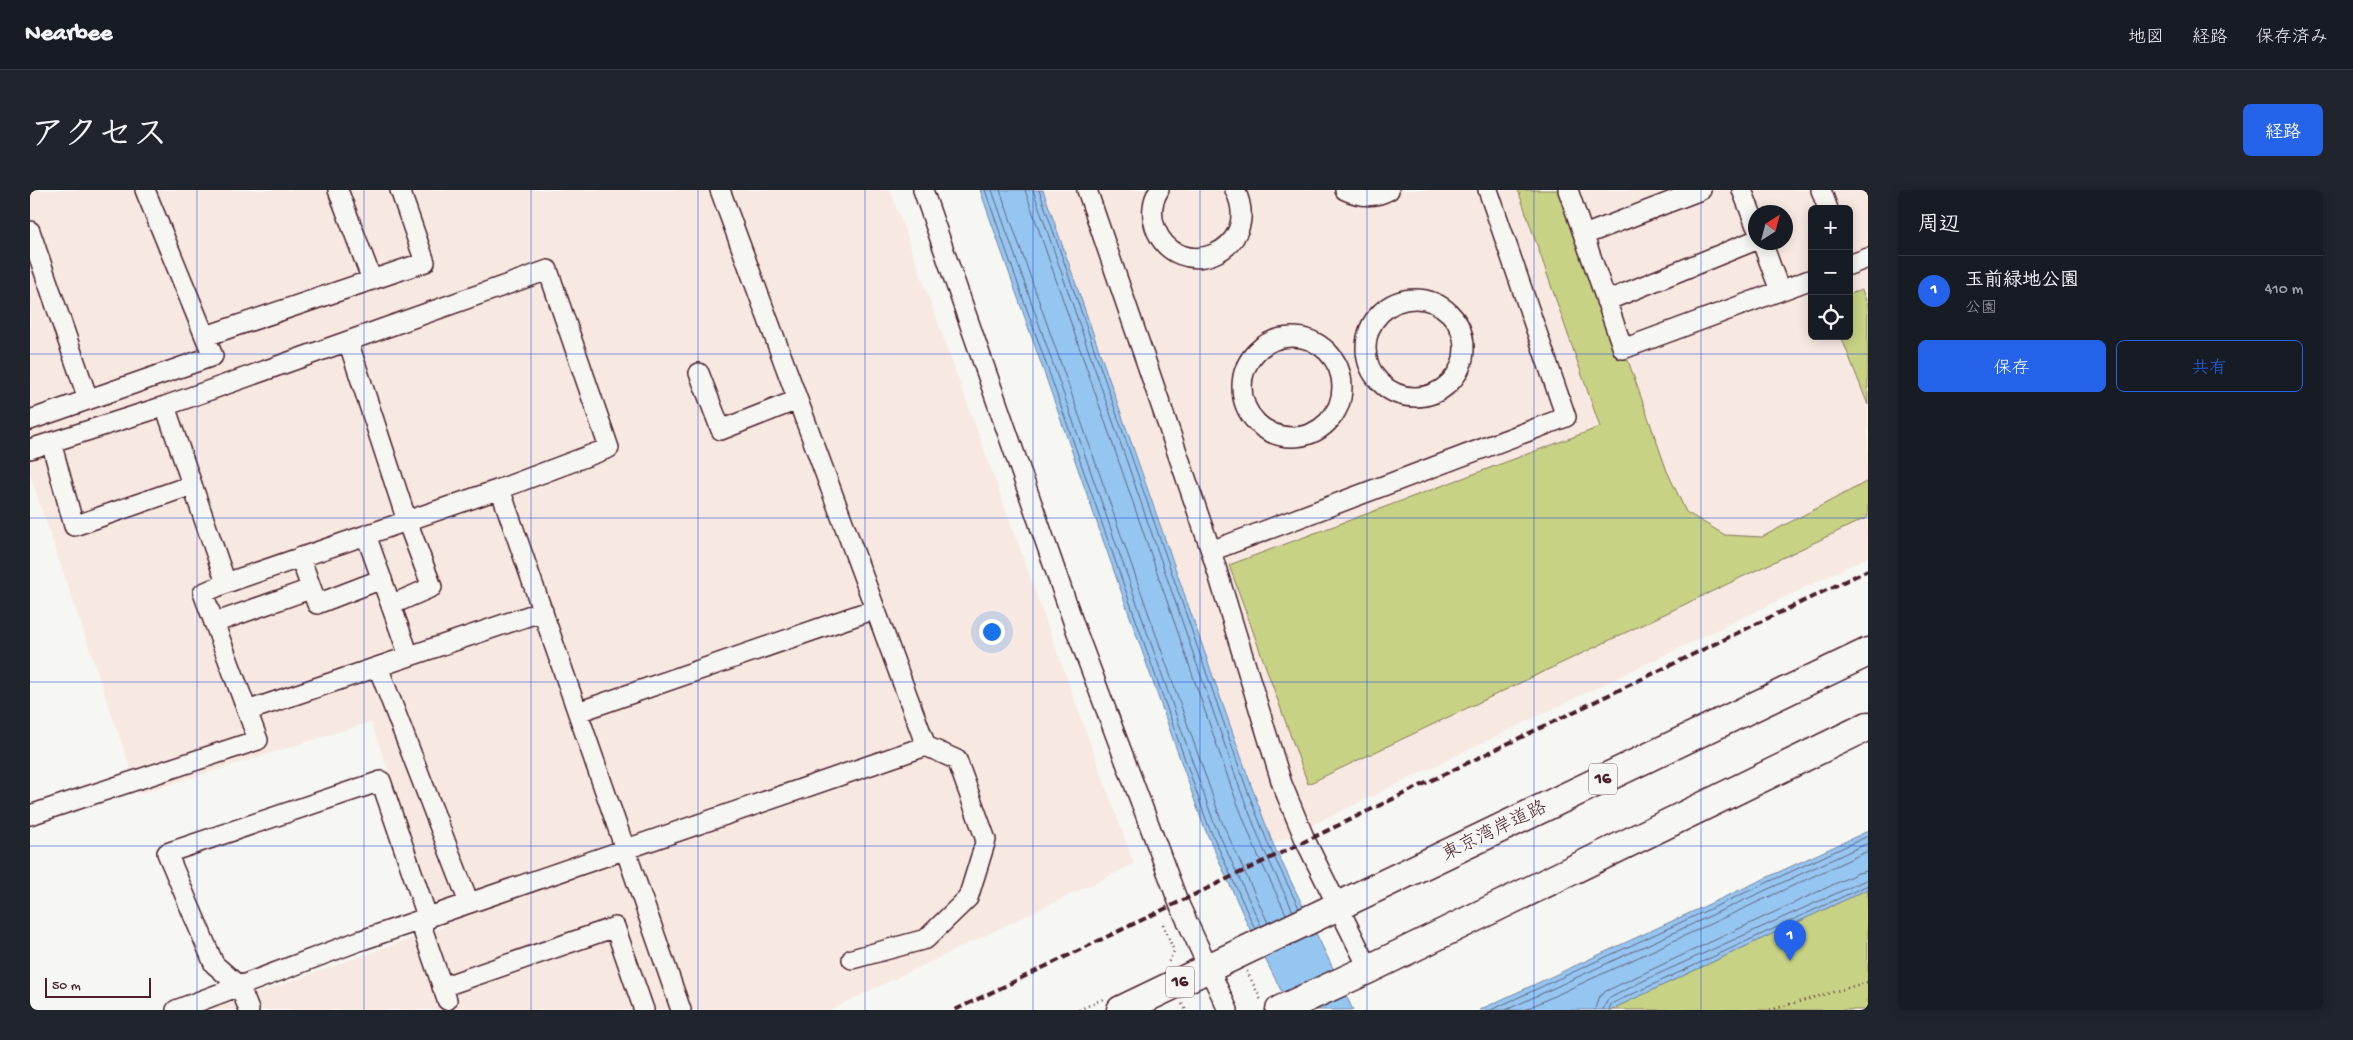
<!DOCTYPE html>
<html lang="ja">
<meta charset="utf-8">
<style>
body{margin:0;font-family:"Gochi Hand","Klee One",sans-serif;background:#20242c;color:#f1f3f6}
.controls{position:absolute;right:15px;top:15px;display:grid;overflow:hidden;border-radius:8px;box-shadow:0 2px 12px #0003}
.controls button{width:45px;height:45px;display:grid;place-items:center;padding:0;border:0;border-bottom:1px solid #363941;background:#171b24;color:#f1f3f6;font:25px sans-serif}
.compass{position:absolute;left:1718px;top:15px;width:45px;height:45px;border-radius:50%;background:#171b24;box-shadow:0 2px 12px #0003;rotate:36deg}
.scale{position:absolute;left:15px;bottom:12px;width:106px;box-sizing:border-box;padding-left:5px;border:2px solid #4a1f2b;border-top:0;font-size:14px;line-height:18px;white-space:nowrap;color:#4a1f2b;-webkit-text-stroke:4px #f6f6f2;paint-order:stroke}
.you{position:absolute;left:961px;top:441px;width:18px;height:18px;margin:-12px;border:4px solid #fff;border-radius:50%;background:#1a73e8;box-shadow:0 0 0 8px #1a73e833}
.badge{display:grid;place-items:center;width:32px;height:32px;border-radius:50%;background:#2563eb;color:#fff;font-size:16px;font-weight:700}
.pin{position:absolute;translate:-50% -41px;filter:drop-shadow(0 1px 2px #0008)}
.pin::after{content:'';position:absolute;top:26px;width:18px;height:15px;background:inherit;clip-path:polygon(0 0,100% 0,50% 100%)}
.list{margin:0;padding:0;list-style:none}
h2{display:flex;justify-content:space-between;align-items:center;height:65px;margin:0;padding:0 20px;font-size:21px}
h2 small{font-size:16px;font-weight:400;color:#9ea1a6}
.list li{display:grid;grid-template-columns:32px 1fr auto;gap:15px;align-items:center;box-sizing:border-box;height:70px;padding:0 20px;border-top:1px solid #363941}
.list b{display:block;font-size:19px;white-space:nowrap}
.list p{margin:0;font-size:16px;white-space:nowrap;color:#9ea1a6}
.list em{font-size:16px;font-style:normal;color:#9ea1a6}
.actions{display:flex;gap:10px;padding:15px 20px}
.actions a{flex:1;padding:11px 0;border:1px solid #2563eb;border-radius:8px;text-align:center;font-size:18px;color:#2563eb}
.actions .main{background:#2563eb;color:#fff}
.icon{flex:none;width:28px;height:28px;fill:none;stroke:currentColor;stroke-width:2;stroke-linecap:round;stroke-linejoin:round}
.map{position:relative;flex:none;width:1838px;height:820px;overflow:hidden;border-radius:8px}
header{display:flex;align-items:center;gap:30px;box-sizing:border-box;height:70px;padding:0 25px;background:#171b24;border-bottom:1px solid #363941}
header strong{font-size:24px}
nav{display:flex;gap:28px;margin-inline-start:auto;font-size:18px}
.intro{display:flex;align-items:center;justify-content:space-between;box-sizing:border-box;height:120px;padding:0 30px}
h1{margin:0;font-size:35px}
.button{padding:12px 22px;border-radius:8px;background:#2563eb;color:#fff;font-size:18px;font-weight:700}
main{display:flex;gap:30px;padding:0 30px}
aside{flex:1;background:#171b24;border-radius:8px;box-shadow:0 2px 12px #0003}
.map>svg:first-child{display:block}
.built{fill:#f7e9e2;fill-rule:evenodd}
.green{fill:#c7d285;stroke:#887858}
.water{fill:#94c6f1;stroke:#7683a2}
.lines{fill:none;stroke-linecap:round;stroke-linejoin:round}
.shore{stroke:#68627a;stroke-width:1}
.minor-casing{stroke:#4a1f2b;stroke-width:22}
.highway-casing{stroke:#4a1f2b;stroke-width:31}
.path{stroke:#4a1f2b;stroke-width:2.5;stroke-dasharray:1 4;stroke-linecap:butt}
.minor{stroke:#f6f6f2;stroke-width:19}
.highway{stroke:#f6f6f2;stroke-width:28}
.rail{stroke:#4a1f2b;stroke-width:4;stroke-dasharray:8 4;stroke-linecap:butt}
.grid{fill:none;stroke:#1d4ed8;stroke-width:1;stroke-opacity:0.55}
.labels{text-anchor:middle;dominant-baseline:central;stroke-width:4;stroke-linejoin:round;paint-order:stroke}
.shield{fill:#f6f6f2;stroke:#7e6067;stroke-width:1}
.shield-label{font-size:18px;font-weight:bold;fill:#4a1f2b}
.street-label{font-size:19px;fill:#4a1f2b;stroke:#f6f6f2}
</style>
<header>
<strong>Nearbee</strong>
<nav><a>地図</a><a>経路</a><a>保存済み</a></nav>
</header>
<div class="intro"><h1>アクセス</h1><a class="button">経路</a></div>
<main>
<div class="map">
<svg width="1838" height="820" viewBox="0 0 1838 820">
<rect width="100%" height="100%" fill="#f6f6f2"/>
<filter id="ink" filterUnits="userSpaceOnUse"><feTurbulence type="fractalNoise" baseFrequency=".02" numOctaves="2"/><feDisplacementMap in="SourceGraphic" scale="10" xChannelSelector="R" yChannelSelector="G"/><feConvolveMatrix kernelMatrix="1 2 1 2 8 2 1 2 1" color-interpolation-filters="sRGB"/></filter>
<g filter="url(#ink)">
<path class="built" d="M0 0H860L1104 674 800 820H179L413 737 341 532 109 604 0 285Z
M1013 0H1838V367L1243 654 1221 595ZM1782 19H1819V146H1782ZM1726 22H1756V52H1726Z"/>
<path class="green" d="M1488 0H1538L1637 281 1656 322 1695 345 1732 347 1838 291V327L1278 594 1199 375 1570 237Z
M1832 100 1838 115V215L1811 146H1819V104Z
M1838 699V820H1580Z"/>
<path class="water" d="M950 0H1013L1221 595 1243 654 1323 820H1261L1217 733 1174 637Z
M1838 641V699L1580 820H1449Z"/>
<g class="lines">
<path class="shore" d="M955 0 1178 635 1225 739
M962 0 1184 633 1231 736
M970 0 1191 630 1238 733
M995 0 1203 602 1226 661 1256 724
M1003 0 1210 599 1233 658 1263 721
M1009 0 1216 597 1239 656 1269 718
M1461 820 1838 646
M1476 820 1838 653
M1494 820 1838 661
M1565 820 1568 808 1576 801 1828 683 1838 681
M1573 820 1578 809 1615 790 1838 689
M1579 820 1581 814 1838 695"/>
<g class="minor-casing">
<path id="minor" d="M308 0 342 90
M893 0 1046 440 1149 714 1198 820
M1057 0 1181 361 1252 594 1276 652 1339 779
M1129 0C1122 11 1121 25 1125 37 1146 96 1235 62 1205 0
M1315 0C1330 7 1345 8 1359 0
M1538 0 1593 159 1782 89
M1712 0 1726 36
M1791 0 1798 19
M0 41 58 209
M1554 45 1671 0
M1732 52 1750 101
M1819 75 1838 68
M1336 158a49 49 0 1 1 98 0a49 49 0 1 1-98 0Z
M1576 111 1726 50
M176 146 395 72 370 0
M1212 197a50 50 0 1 1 100 0a50 50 0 1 1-100 0Z
M318 151 377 331 402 397 361 415
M669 183 691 240 767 210
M135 216 196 393
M0 230 183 166 115 0
M21 252 44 336 162 295
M0 259 135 216 518 80 579 258 470 299 196 393 173 403 228 550 0 625
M470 299 651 820
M336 345 379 466
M1181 361 1536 227 1458 0
M270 367 287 414 352 389
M184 433 280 399
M348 477 439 713
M217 521 513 421
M548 522 845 419
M390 732 417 810
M822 769 896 749 938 708 956 650 927 570 896 556
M412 797 585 737 614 820
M146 820 329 751 896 556 690 0
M219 820 210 797 184 774 137 663 351 591 398 729"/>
</g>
<g class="highway-casing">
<path id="highway" d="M1091 820 1838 462
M1250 820 1339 779 1838 536"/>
</g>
<path class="path" d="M1133 734 1144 761 1137 775
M1217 781 1232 812
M1152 814 1156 820
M1049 820 1073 809
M1740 820 1838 792"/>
<use href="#minor" class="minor"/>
<use href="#highway" class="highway"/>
<path class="rail" d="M925 820 1838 380"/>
</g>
</g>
<path class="grid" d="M167 0V820M334 0V820M501 0V820M668 0V820M835 0V820M1003 0V820M1170 0V820M1337 0V820M1504 0V820M1671 0V820M0 164H1838M0 328H1838M0 492H1838M0 656H1838"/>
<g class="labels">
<g class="shield">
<rect x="1559" y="573.5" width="28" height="31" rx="4"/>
<rect x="1136" y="776.5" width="28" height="31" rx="4"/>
</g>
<g class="shield-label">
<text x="1573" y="589">16</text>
<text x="1150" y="792">16</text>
</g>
<g class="street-label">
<text transform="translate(1465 642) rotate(-26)">東京湾岸道路</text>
</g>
</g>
</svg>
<div class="controls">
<button>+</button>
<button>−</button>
<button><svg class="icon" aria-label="locate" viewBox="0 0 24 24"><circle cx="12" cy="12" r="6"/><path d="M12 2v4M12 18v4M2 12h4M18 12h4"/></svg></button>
</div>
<svg class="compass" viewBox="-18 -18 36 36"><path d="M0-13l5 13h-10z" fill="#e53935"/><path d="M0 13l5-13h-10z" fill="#9ea1a6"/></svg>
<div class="scale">50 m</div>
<div class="you"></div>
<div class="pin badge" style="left:1760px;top:771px">1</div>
</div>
<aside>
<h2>周辺<small></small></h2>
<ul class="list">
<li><span class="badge">1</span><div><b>玉前緑地公園</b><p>公園</p></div><em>410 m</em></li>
</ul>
<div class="actions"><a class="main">保存</a><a>共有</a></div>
</aside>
</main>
